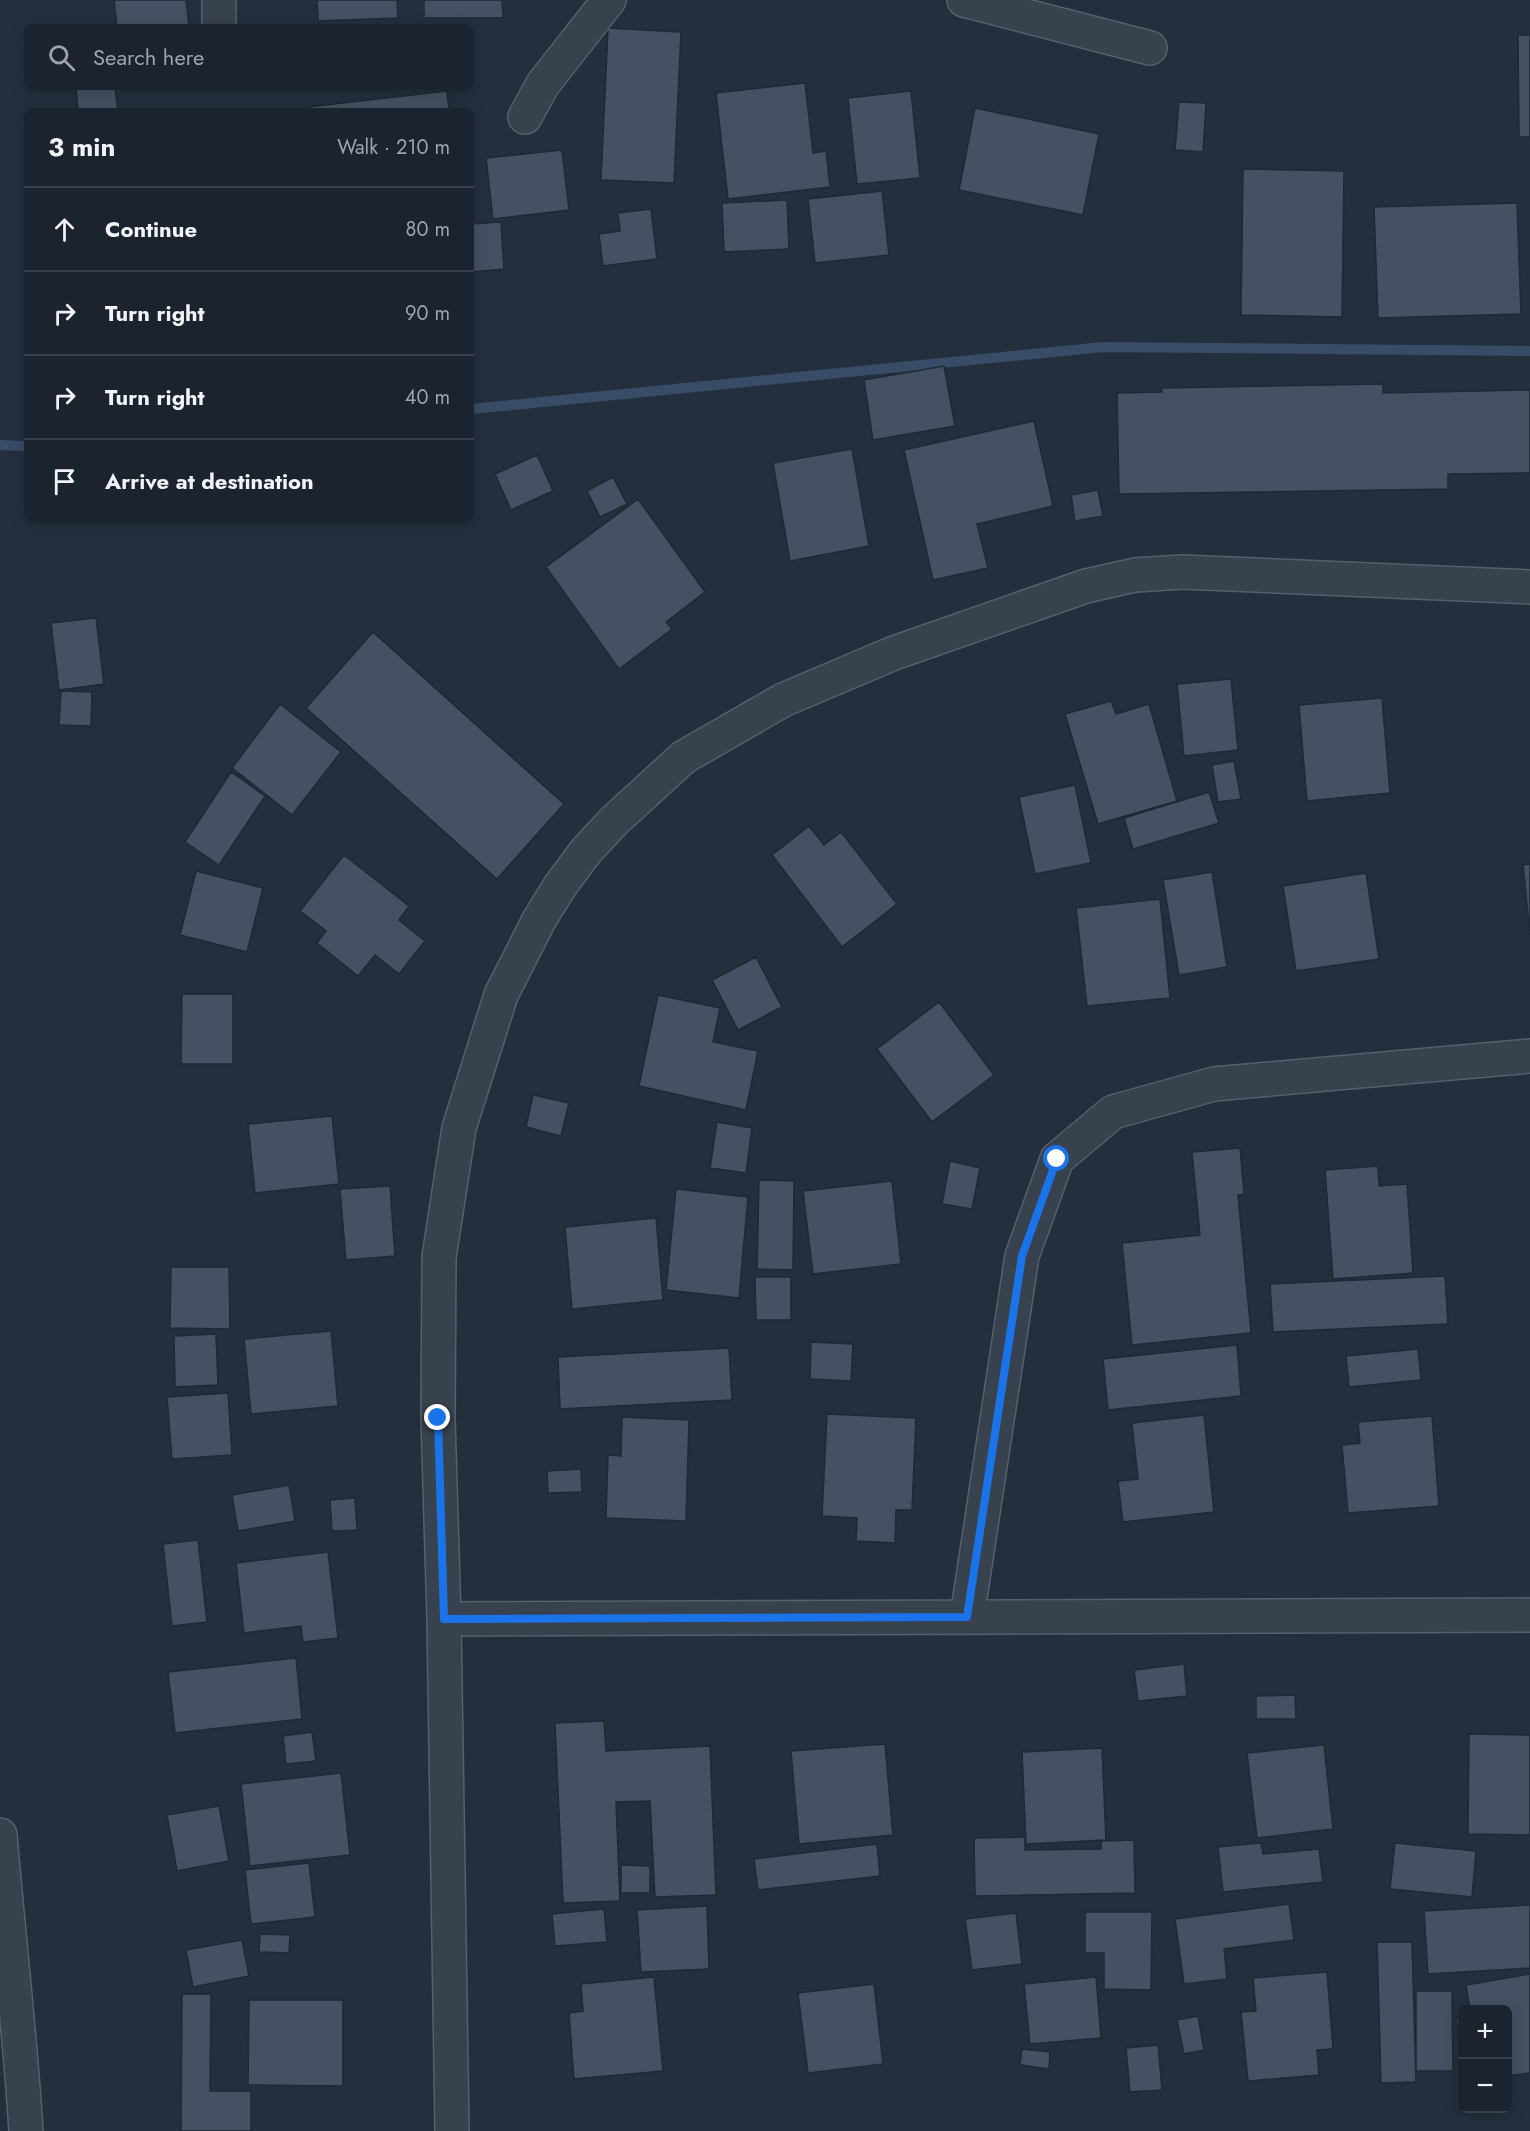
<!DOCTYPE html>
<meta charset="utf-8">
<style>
body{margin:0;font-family:Jost,sans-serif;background:#242b36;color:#f1f3f6}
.controls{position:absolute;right:18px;bottom:18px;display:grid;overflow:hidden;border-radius:9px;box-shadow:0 3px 15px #0003}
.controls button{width:54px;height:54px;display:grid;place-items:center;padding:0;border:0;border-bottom:2px solid #39404a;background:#1b232e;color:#f1f3f6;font:30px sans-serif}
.stop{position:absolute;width:18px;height:18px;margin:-14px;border:4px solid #1a73e8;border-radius:50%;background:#fff}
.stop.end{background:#1a73e8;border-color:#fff;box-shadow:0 2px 6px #0008}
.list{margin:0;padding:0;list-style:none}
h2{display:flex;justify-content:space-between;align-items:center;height:78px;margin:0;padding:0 24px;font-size:26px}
h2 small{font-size:20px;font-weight:400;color:#a0a4aa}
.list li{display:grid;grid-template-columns:39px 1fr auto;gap:18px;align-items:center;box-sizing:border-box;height:84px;padding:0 24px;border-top:2px solid #39404a}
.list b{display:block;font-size:22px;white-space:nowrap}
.list em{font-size:20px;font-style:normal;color:#a0a4aa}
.icon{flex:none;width:33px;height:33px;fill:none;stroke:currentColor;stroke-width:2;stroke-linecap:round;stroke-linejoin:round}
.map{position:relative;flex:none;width:1530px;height:2131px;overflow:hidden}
.search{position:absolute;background:#1b232e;box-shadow:0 3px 15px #0003;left:24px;top:24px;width:450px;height:66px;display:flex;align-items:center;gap:15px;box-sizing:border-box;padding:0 21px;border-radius:9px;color:#a0a4aa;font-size:22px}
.panel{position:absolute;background:#1b232e;box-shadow:0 3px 15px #0003;left:24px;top:108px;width:450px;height:414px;border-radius:9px}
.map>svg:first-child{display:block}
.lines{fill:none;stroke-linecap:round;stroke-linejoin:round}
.stream{stroke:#394c67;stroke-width:10}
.building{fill:#455162;stroke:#1f2835;stroke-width:1.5}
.minor-casing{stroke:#565f6c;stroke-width:36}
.minor{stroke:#38414e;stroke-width:33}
.route{stroke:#1a73e8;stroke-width:8}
</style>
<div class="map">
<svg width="1530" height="2131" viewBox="0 0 1530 2131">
<rect width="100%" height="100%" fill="#242f3e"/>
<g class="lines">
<path class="stream" d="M471 409 1104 347 1530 351
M0 445 27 446"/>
</g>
<path class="building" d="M114 0H186L189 26 117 27Z
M317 0H397L398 18 318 21Z
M424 0H502L503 18H424Z
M608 28 681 32 674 183 601 180Z
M1518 35H1530V137H1519Z
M805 83 813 153 826 151 830 187 728 199 716 93Z
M76 87H115L118 111H78Z
M447 91 449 111H309L308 107Z
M911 91 920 178 857 184 848 98Z
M1179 102 1206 103 1203 152 1175 150Z
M975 108 1099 134 1083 215 959 190Z
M562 150 569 210 493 219 486 158Z
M1243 169 1344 171 1342 317 1241 315Z
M882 191 889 255 815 263 808 199Z
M787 200 789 249 724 252 722 203Z
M1517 203 1521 314 1378 318 1374 207Z
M651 209 657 259 603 266 599 234 620 231 618 213Z
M501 222 504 269 471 272V224Z
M944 366 955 426 873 440 864 380Z
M1383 384V393L1530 390V473L1448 474V489L1119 494 1117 393 1162 392V388Z
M1034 421 1053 506 977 524 988 568 933 580 904 450Z
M852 449 869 546 790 561 773 463Z
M537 455 553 491 511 510 495 474Z
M613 477 627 504 600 517 587 491Z
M1098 490 1103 516 1075 521 1071 495Z
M638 499 705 592 666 622 672 629 619 669 546 567Z
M96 618 104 684 59 690 51 623Z
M373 632 564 804 497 879 306 708Z
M1231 679 1238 750 1184 756 1177 684Z
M61 691 92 692 91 726 59 725Z
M1382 698 1390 793 1307 801 1299 705Z
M1111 701 1116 714 1149 704 1177 801 1098 824 1065 714Z
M280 704 341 752 292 815 232 768Z
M1234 761 1241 799 1218 802 1212 765Z
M231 772 265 796 219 865 185 842Z
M1075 785 1091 863 1035 874 1019 797Z
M1209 792 1219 823 1133 849 1124 818Z
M809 826 824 845 841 832 897 904 842 947 772 855Z
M344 855 409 906 399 920 425 941 399 974 375 955 358 976 317 943 326 931 300 911Z
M1530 864V935L1523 865Z
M196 871 263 888 247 952 180 935Z
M1212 872 1227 967 1179 975 1163 880Z
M1366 873 1379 959 1296 971 1283 886Z
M1160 899 1170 998 1087 1006 1076 908Z
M756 957 782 1007 738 1030 712 980Z
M182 994H233V1064H181Z
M658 995 720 1008 713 1042 758 1051 746 1110 639 1086Z
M939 1002 994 1075 932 1122 877 1049Z
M533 1095 569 1103 561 1136 526 1127Z
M332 1116 339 1184 255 1193 248 1124Z
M717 1122 752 1128 746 1173 710 1168Z
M1240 1148 1244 1194 1238 1195 1251 1333 1132 1345 1122 1243 1200 1235 1192 1152Z
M950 1161 980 1168 972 1209 942 1204Z
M1378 1166 1379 1186 1407 1184 1413 1273 1333 1279 1325 1170Z
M759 1180 794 1181 793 1270 757 1269Z
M892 1181 901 1264 813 1274 803 1191Z
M390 1186 395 1256 346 1260 340 1189Z
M676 1189 748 1197 739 1298 666 1290Z
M656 1218 663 1300 572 1309 565 1227Z
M171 1267H229L230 1329 170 1328Z
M1445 1276 1448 1324 1273 1332 1270 1284Z
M755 1277H791V1320H756Z
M331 1331 338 1406 251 1414 244 1339Z
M216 1334 218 1385 175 1387 174 1336Z
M811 1342 853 1344 851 1381 810 1379Z
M1237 1345 1241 1396 1108 1410 1103 1359Z
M729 1348 732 1400 560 1409 558 1357Z
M1418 1349 1421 1380 1349 1387 1346 1356Z
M228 1393 232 1455 172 1459 167 1397Z
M827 1414 916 1418 912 1510H896L895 1543 856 1541 857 1518 822 1516Z
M1204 1415 1214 1512 1123 1522 1118 1481 1138 1479 1132 1423Z
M1432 1416 1439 1506 1348 1513 1342 1445 1360 1443 1358 1422Z
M622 1417 689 1420 686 1521 606 1518 608 1455 621 1456Z
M581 1469 582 1492 548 1493 547 1471Z
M289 1485 295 1521 238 1531 232 1495Z
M355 1498 357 1530 332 1531 330 1500Z
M198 1540 207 1622 172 1626 163 1544Z
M328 1552 338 1638 303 1642 301 1626 244 1633 236 1563Z
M296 1658 302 1719 175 1733 168 1672Z
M1184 1664 1187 1696 1138 1701 1134 1670Z
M1295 1695 1296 1719H1256V1696Z
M604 1721 606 1751 710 1746 716 1895 655 1897 650 1801 616 1802 620 1901 563 1903 555 1723Z
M312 1732 316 1761 286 1764 283 1736Z
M1469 1734 1530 1735V1835L1468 1834Z
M885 1744 893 1835 799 1844 791 1751Z
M1324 1745 1333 1829 1257 1838 1247 1753Z
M1102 1748 1106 1840 1026 1844 1022 1752Z
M341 1773 350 1855 250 1866 241 1784Z
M219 1806 229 1861 177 1871 167 1815Z
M1025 1837V1850L1101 1849V1841L1134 1840 1135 1893 975 1896 974 1838Z
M1261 1843 1263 1854 1319 1849 1323 1882 1223 1892 1218 1847Z
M1395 1843 1476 1851 1472 1897 1390 1889Z
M877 1844 880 1876 758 1890 754 1859Z
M309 1863 315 1917 251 1924 245 1870Z
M621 1865 650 1866V1893H621Z
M1289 1904 1294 1940 1224 1949 1227 1979 1184 1984 1175 1919Z
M1530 1905V1968L1428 1974 1424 1911Z
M707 1906 709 1969 641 1972 637 1910Z
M604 1909 607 1942 555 1946 552 1914Z
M1085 1912H1152L1151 1990 1104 1989V1953H1085Z
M1016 1913 1022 1964 972 1970 965 1919Z
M260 1934 290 1935 289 1953 259 1952Z
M242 1940 249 1976 193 1987 186 1950Z
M1377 1942H1412L1416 2082 1381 2083Z
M1327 1972 1333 2049 1317 2050 1319 2075 1248 2081 1241 2012 1256 2011 1253 1978Z
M1530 1974V2073L1508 2076V2010H1470L1466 1985Z
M654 1977 663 2071 574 2079 569 2013 583 2011 581 1984Z
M1096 1977 1101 2038 1030 2044 1024 1984Z
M874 1984 883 2064 808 2073 798 1993Z
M1416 1991H1452L1453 2071H1416Z
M182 1994H211L210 2091H251V2131H181Z
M249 2000H343V2086L248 2085Z
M1198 2016 1204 2050 1184 2054 1177 2020Z
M1462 2017V2058L1456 2018Z
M1158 2045 1162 2090 1130 2092 1126 2048Z
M1022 2049 1050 2052 1049 2069 1020 2065Z"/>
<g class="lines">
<g class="minor-casing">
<path id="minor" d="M219 0V27
M964 0 1150 48
M525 117 543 84 609 0
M967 1617 1022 1256 1057 1159 1113 1112 1214 1084 1530 1056
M444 1619 1530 1615
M0 1835C8 1933 20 2032 26 2131
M452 2131 444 1619 438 1418 439 1257 459 1128 501 995 539 920 560 886 586 851 615 820 684 757 783 700 894 653 1086 586 1135 575 1183 572 1530 587"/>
</g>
<use href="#minor" class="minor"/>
</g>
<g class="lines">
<path class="route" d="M438 1418 444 1619 967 1617 1022 1256 1057 1159"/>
</g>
</svg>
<div class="controls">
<button>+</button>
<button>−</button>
</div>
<div class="stop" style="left:1057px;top:1159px"></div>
<div class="stop end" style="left:438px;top:1418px"></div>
<div class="search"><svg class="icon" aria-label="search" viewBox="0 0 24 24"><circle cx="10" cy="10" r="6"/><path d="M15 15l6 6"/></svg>Search here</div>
<section class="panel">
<h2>3 min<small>Walk · 210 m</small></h2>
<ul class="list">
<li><svg class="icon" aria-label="ahead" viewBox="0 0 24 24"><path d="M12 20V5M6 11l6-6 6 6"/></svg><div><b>Continue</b></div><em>80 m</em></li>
<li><svg class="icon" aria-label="right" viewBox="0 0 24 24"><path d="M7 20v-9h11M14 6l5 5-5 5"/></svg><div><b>Turn right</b></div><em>90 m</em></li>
<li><svg class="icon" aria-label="right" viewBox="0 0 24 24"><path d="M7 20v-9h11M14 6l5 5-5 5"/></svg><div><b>Turn right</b></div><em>40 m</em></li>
<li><svg class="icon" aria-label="arrive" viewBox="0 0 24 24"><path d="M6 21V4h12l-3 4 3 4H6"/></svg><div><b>Arrive at destination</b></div></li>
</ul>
</section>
</div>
